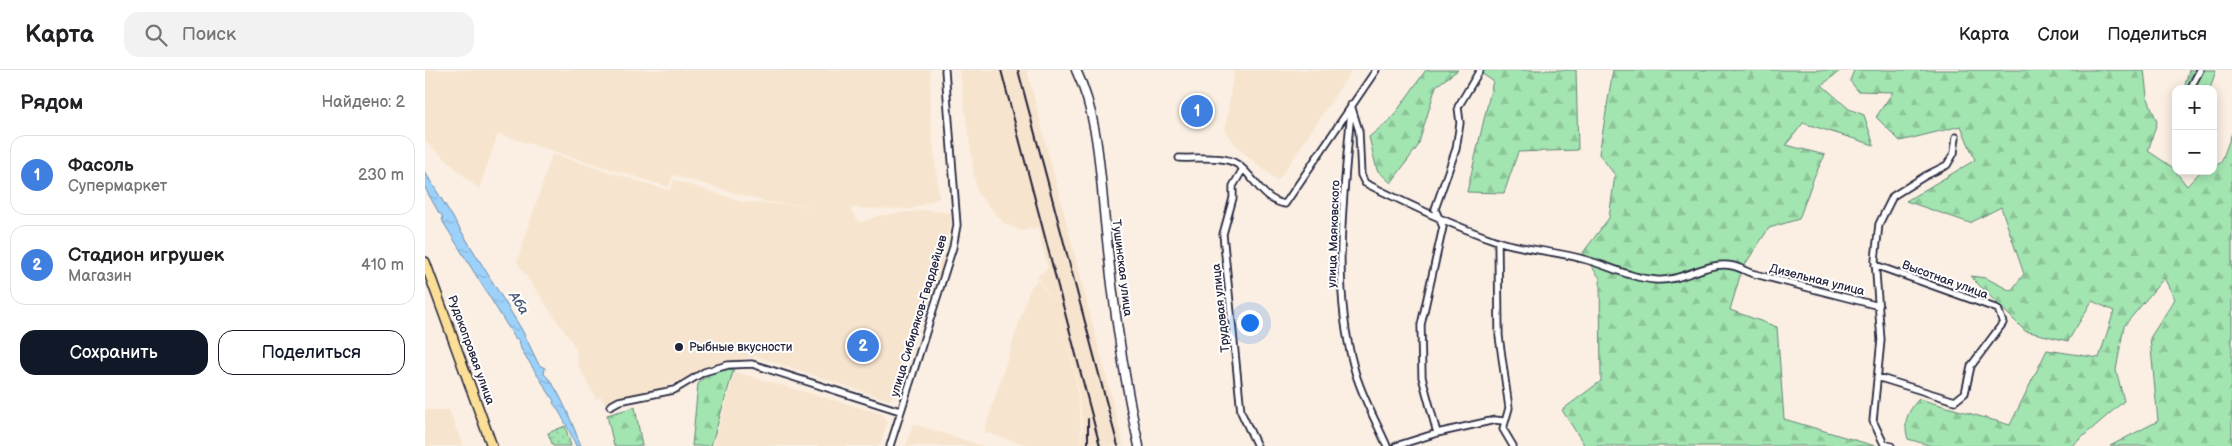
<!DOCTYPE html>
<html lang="ru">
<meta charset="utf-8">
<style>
body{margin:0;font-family:"Balsamiq Sans",sans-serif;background:#f2f2f2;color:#202124}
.controls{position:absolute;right:15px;top:15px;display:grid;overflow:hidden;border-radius:10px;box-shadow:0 2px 12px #0003}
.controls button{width:45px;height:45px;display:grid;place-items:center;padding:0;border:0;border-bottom:1px solid #e0e0e0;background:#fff;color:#202124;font:25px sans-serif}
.you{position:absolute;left:824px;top:252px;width:18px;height:18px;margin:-12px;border:4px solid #fff;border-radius:50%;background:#1a73e8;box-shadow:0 0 0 8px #1a73e833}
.badge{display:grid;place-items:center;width:32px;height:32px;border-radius:50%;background:#111827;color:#fff;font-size:16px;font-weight:700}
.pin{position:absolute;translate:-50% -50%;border:2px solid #fff;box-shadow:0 1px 5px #0006}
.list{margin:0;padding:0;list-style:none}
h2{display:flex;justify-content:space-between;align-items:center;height:65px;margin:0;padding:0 20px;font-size:21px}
h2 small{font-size:16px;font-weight:400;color:#757577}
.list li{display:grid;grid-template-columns:32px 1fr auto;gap:15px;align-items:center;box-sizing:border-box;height:80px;margin:0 10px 10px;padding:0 10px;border:1px solid #e0e0e0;border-radius:15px}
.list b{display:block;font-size:19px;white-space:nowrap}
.list p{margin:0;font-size:16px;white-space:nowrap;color:#757577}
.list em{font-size:16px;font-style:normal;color:#757577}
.actions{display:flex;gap:10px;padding:15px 20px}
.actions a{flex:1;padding:11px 0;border:1px solid #111827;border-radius:15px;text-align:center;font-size:18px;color:#111827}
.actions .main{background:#111827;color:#fff}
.icon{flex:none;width:28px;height:28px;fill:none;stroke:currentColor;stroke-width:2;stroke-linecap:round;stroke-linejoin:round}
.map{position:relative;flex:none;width:1807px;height:376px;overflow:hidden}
header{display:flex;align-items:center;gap:30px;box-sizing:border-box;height:70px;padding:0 25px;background:#fff;border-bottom:1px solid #e0e0e0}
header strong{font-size:24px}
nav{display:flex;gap:28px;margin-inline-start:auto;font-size:18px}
.search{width:350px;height:45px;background:#f2f2f2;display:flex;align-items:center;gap:12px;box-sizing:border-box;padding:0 18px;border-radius:15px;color:#757577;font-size:19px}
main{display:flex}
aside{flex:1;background:#fff}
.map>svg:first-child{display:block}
.built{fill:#f7e4ce}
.grass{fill:url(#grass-dots);stroke:#628476}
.forest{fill:url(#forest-firs);stroke:#628476}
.water{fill:url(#water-ripples);stroke:#6b8bae}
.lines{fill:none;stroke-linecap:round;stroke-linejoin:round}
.minor-casing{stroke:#22223b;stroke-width:9}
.secondary-casing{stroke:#22223b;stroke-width:11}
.primary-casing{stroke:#22223b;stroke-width:12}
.minor{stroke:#fff;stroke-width:5.5}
.secondary{stroke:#fff;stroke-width:8}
.primary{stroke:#fbdf96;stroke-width:9}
.rail{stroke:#22223b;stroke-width:2}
.poi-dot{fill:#22223b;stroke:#fff;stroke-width:2}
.labels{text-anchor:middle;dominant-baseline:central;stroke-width:4;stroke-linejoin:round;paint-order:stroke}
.street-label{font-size:12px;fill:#22223b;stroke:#fff}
.poi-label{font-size:12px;fill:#22223b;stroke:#fff;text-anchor:start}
.water-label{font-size:14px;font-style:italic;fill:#475774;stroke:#fff}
</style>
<header>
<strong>Карта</strong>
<div class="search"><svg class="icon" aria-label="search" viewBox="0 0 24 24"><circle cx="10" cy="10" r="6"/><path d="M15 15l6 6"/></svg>Поиск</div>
<nav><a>Карта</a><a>Слои</a><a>Поделиться</a></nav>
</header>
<main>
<aside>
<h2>Рядом<small>Найдено: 2</small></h2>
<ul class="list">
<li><span class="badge" style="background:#3f7fe0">1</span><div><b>Фасоль</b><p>Супермаркет</p></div><em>230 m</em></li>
<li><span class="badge" style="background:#3f7fe0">2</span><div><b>Стадион игрушек</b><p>Магазин</p></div><em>410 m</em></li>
</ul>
<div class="actions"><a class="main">Сохранить</a><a>Поделиться</a></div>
</aside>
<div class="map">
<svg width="1807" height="376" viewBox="0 0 1807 376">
<defs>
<pattern id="grass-dots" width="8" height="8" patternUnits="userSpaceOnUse" patternTransform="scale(1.25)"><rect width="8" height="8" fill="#a2e5b0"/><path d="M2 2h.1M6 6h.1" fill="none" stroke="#8bc498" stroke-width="1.8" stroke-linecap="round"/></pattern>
<pattern id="forest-firs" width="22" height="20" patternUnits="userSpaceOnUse" patternTransform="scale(1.25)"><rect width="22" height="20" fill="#a2e5b0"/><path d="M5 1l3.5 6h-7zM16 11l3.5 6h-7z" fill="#8bc498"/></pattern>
<pattern id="water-ripples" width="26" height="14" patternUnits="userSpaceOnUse" patternTransform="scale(1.25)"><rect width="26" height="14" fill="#9cd1fa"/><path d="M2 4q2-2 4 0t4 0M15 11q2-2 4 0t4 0" fill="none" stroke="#86b3d7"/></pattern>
</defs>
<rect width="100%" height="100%" fill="#faefe2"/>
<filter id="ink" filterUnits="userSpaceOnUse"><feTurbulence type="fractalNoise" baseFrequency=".02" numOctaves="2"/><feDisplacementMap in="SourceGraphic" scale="10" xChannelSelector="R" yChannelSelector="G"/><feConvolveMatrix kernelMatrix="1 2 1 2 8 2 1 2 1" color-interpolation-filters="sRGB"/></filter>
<g filter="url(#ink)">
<path class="built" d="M0 0H505L506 53 514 128 486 139 424 138 435 153 452 146 502 140 526 143V155L516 187 520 188 471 323 464 330 331 286 286 297 228 322 179 333 176 327 171 329 152 293V280L92 192 127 84 245 121 249 110 318 132 387 136 342 132 248 105 244 117 73 64 54 119 0 71Z
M534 0H602L699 376H656L658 357 651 305 629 233 650 304 656 355 655 376H605L559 362 605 218 613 210 628 231 612 206 623 199 613 157 597 161 580 154 552 123Z
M809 0H927L853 111 815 80 800 61Z
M310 302 457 344 462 353 455 376H288Z
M0 340H24L38 376H0Z
M488 354 558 376H481Z"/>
<path class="grass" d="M140 356 146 376H128L123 363Z"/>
<path class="forest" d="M1001 0H1033L1011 16 993 76 966 113 952 100 944 67 967 48Z
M1051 0H1151L1153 80 1093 82 1079 123 1042 122 1068 11Z
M1188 0H1416L1397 15 1424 39 1439 45 1449 75 1378 53 1361 75 1400 85 1389 107 1374 149 1344 158 1317 199 1305 240 1352 257 1359 349 1450 376H1160L1137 340 1176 311 1175 208 1157 184 1184 148 1190 105 1174 84Z
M1429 0H1719L1722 26 1732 52 1723 81 1747 97 1762 116 1776 101H1788V96L1796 93 1807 63V376H1685L1733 351 1725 268 1750 229 1739 208 1699 256 1691 300 1699 331 1647 376H1507L1483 369C1478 352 1482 342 1494 329L1585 355 1622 280 1674 288 1689 241 1667 231 1643 271 1600 261 1545 206 1561 208 1586 221 1599 204 1576 137 1545 153 1481 131 1550 90 1536 56 1475 71 1451 47 1468 22 1433 21 1425 11Z
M1764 0H1791L1785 19H1759Z
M309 299 286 376H267L273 314 283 303Z
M210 337 217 376H189L182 345Z"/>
<path class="water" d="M0 102 97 260 114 295 120 298 119 304C133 315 149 358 156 376H151C147 366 134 339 128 333L129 331 96 279 94 270 90 268 18 152 17 145 14 143 0 118Z"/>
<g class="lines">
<g class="minor-casing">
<path id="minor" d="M1765 19 1775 0
M926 35 934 61 936 105 940 113C983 134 1026 155 1072 171 1100 180 1130 181 1158 189 1182 195 1205 208 1231 210 1258 212 1283 190 1308 196 1314 197 1320 201 1326 203L1454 236
M926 40C919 125 906 215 929 298 936 325 951 351 962 376
M754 88C771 89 798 85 812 94 830 106 836 130 860 134L951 0
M818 99 808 116V128L798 164 816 342 832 376
M1073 171 1074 266 1084 338 1078 359 1088 376
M1450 195 1573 239 1578 253 1546 296 1540 323 1530 331 1452 307
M185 336 194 331 249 320 279 302 303 295 327 294 475 341
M1012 363 1070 350 1078 351
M465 376 528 177 532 155 520 0
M971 376 1012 363 997 307 996 255 1018 157 1010 139 1031 79 1035 53 1033 37 1055 0
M1466 376 1459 374 1448 351 1456 270 1450 190 1454 154 1468 126 1500 106 1522 95 1529 83 1531 67"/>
</g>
<g class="secondary-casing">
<path id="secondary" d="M651 0C676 52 675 114 682 170 689 239 699 309 714 376"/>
</g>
<g class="primary-casing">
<path id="primary" d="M0 192 67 376"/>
</g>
<use href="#minor" class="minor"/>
<use href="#secondary" class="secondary"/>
<use href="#primary" class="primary"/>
<path class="rail" d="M576 0 675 376
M593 0 693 376
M663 376V349"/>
</g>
</g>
<circle class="poi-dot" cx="254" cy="277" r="5"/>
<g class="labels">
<g class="street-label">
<text transform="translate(909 164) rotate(-88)">улица Маяковского</text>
<text transform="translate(697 198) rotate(83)">Тушинская улица</text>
<text transform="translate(1392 210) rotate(14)">Дизельная улица</text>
<text transform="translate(1520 210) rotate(20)">Высотная улица</text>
<text transform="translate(796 238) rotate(-96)">Трудовая улица</text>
<text transform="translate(494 246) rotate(-73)">улица Сибиряков-Гвардейцев</text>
<text transform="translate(46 280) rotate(70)">Рудокопровая улица</text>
</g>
<g class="poi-label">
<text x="264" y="277">Рыбные вкусности</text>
</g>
<g class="water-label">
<text transform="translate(94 233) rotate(57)">Аба</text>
</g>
</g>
</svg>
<div class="controls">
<button>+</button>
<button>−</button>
</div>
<div class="you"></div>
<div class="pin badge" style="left:772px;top:41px;background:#3f7fe0">1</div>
<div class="pin badge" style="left:438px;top:276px;background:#3f7fe0">2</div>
</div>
</main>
